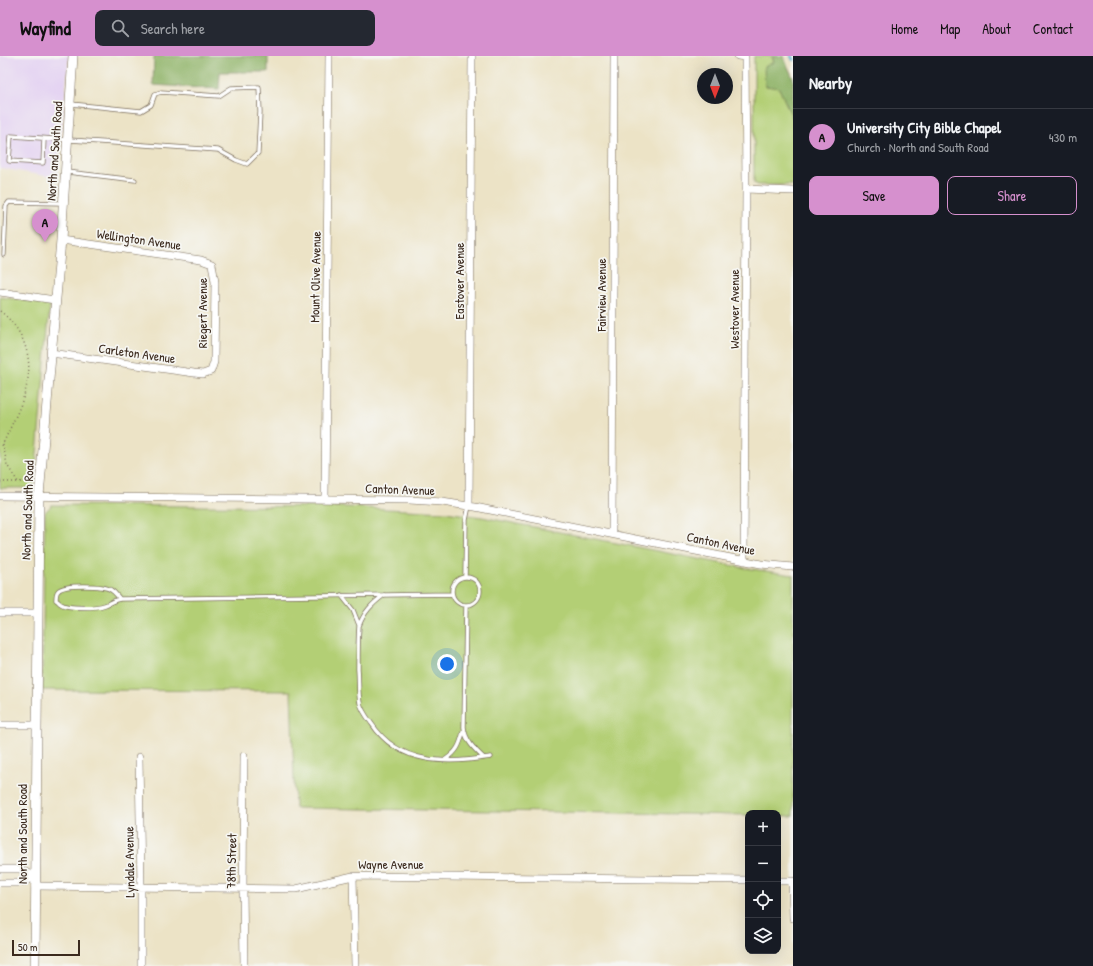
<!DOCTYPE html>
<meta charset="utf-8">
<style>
body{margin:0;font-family:"Patrick Hand",sans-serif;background:#242831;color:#f1f3f6}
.controls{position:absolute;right:12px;bottom:12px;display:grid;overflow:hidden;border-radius:8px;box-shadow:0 4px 16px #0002}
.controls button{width:36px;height:36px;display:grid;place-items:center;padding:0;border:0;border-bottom:1px solid #363941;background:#171b24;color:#f1f3f6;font:20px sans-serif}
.compass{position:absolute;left:697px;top:12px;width:36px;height:36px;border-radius:50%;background:#171b24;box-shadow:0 4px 16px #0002;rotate:180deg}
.scale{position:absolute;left:12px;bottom:10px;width:68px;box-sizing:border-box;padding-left:4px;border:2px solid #3b2a1e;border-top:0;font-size:11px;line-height:14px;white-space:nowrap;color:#3b2a1e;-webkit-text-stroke:3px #f6f6f2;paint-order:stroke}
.you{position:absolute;left:447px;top:608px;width:14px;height:14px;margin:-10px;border:3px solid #fff;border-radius:50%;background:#1a73e8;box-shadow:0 0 0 6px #1a73e833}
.badge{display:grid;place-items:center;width:26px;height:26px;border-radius:50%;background:#d690ce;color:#111;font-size:13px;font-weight:700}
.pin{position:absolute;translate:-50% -33px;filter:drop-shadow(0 1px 2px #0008)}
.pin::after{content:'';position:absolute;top:21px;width:14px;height:12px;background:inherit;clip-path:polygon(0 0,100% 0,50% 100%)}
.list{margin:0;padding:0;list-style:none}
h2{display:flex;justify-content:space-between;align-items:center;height:52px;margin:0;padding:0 16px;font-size:17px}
h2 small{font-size:13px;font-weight:400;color:#9ea1a6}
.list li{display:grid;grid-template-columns:26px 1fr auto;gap:12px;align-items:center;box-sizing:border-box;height:56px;padding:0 16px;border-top:1px solid #363941}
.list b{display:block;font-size:15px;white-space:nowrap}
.list p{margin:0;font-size:13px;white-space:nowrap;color:#9ea1a6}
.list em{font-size:13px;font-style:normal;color:#9ea1a6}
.actions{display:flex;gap:8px;padding:12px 16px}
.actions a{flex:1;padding:9px 0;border:1px solid #d690ce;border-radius:8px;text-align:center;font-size:14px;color:#d690ce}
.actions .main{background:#d690ce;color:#111}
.icon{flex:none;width:22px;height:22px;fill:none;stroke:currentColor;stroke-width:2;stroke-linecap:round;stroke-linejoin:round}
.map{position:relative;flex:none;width:793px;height:910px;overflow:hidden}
header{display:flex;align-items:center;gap:24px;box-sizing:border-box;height:56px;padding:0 20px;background:#d690ce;color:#111}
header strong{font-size:19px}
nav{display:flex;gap:22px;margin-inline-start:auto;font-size:14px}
.search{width:280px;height:36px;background:#242831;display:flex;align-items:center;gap:10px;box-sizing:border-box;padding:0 14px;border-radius:8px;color:#9ea1a6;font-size:15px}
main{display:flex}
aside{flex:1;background:#171b24}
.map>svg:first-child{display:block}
.built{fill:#e4d3f2}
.green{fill:#b3cf75;stroke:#777c4a}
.forest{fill:#8eb266;stroke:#646e42}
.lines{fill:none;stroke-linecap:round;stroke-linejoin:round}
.stream{stroke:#56b0d4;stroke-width:2.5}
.service-casing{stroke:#796b59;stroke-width:5}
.minor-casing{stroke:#796b59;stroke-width:8}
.tertiary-casing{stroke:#796b59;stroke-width:10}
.path{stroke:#796b59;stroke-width:1.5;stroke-dasharray:1 3;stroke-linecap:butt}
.service{stroke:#fff;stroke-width:3.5}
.minor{stroke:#fff;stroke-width:7}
.tertiary{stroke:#fff;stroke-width:9}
.labels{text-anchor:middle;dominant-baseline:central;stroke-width:3.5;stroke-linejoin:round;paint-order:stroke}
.street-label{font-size:13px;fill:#3b2a1e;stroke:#f6f6f2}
</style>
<header>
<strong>Wayfind</strong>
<div class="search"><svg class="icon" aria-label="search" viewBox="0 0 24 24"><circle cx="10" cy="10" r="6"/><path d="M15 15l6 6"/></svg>Search here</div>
<nav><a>Home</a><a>Map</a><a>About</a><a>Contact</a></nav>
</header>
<main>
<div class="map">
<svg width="793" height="910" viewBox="0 0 793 910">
<rect width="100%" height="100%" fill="#f6f6f2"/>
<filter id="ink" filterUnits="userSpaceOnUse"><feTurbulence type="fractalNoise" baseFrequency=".025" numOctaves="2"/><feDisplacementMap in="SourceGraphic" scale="8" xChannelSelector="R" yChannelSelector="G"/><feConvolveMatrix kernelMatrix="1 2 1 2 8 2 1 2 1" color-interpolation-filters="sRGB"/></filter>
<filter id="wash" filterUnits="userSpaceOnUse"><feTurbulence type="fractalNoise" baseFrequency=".012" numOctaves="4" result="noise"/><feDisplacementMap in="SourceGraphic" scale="16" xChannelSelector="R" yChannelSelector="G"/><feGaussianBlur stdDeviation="0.9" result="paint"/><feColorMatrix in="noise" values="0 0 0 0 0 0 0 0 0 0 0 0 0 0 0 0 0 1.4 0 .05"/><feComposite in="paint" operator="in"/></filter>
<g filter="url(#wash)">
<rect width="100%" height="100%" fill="#ece3c6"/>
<path class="built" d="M0 0H69L57 122 0 112Z"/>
<path class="green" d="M754 0H772L779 32 793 63V129H758L754 127Z
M0 241 50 248 34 432H0Z
M52 449 347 451 445 456 482 461 745 512 793 519V760H778V757H748V759L295 752 291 635 42 634 45 456Z"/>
<path class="forest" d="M154 0H268V16H220L219 33 153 29Z
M772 0H783L793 22V63L779 32 765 30 764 11 774 6Z"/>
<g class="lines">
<path class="stream" d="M791 0 793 4"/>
</g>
</g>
<g filter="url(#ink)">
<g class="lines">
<g class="service-casing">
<path id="service" d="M44 83 43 107 9 105 11 80 218 94 236 104 247 108 258 97 260 56 259 31 231 32 219 40 161 36 155 38 151 49 141 55 71 48
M67 116 135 124
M4 199 6 150 9 146 62 147
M465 521 466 464 469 450
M452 535a14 14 0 1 1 28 0a14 14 0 1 1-28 0Z
M341 539 353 554 359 569
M384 539C372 548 364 556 359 570 358 584 358 599 358 613 359 624 358 636 360 647 362 655 367 661 372 668 399 709 447 708 491 701
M120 543C117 540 115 536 111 534 104 529 64 528 58 535 56 537 56 541 56 544 58 545 59 547 61 548 68 553 97 552 105 549 111 547 113 544 120 543L452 538
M466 549 464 671C465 684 474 693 484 702
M446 703C457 696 460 689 463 676"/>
</g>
<g class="minor-casing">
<path id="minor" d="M738 0 745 1 746 133 744 505
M746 133 793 135
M0 236 55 244
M51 297 194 317 203 318 211 315 214 306 215 226 212 208 201 204 61 184
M0 440 409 444 442 446 475 451 761 508 793 511
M325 443 329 0
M469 450 472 0
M612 477 614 0
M0 557H38
M0 669H36
M139 701 141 831V910
M0 813H20L35 821
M353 820 355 910
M778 825H793
M792 825 793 862
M0 827H21L35 821
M35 830 296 833 353 820 748 824
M244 910 243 833 244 700"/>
</g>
<g class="tertiary-casing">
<path id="tertiary" d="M35 910 39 440 61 184 73 0"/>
</g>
<path class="path" d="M0 255C21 271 32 297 28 322 25 345 12 367 3 388L0 392
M3 388 7 409 18 426
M0 426H30"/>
<use href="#service" class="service"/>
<use href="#minor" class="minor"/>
<use href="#tertiary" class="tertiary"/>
</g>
</g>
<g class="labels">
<g class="street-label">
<text transform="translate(54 95) rotate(-86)">North and South Road</text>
<text transform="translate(139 183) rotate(8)">Wellington Avenue</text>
<text transform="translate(315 221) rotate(-89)">Mount Olive Avenue</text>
<text transform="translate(459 225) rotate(-90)">Eastover Avenue</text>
<text transform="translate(601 239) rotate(-90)">Fairview Avenue</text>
<text transform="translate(734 253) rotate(-90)">Westover Avenue</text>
<text transform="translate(202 257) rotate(-90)">Riegert Avenue</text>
<text transform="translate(137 297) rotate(8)">Carleton Avenue</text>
<text transform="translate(400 433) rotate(2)">Canton Avenue</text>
<text transform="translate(27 454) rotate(-88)">North and South Road</text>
<text transform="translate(721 487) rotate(12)">Canton Avenue</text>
<text transform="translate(22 778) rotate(-90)">North and South Road</text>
<text transform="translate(231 805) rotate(-89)">78th Street</text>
<text transform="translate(129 806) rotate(-91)">Lyndale Avenue</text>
<text x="391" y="808">Wayne Avenue</text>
</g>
</g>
</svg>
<div class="controls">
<button>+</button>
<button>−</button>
<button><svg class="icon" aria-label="locate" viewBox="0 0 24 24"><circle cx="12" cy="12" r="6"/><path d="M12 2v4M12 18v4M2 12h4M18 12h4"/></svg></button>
<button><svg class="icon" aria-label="layers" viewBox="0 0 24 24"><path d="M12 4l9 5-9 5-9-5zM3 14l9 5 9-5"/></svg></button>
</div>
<svg class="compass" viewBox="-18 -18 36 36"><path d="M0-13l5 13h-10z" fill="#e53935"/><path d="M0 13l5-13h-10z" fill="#9ea1a6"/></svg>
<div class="scale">50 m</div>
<div class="you"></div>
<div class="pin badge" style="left:45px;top:186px">A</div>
</div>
<aside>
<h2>Nearby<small></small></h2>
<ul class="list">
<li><span class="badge">A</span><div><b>University City Bible Chapel</b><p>Church · North and South Road</p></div><em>430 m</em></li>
</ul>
<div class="actions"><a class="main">Save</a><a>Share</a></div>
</aside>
</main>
